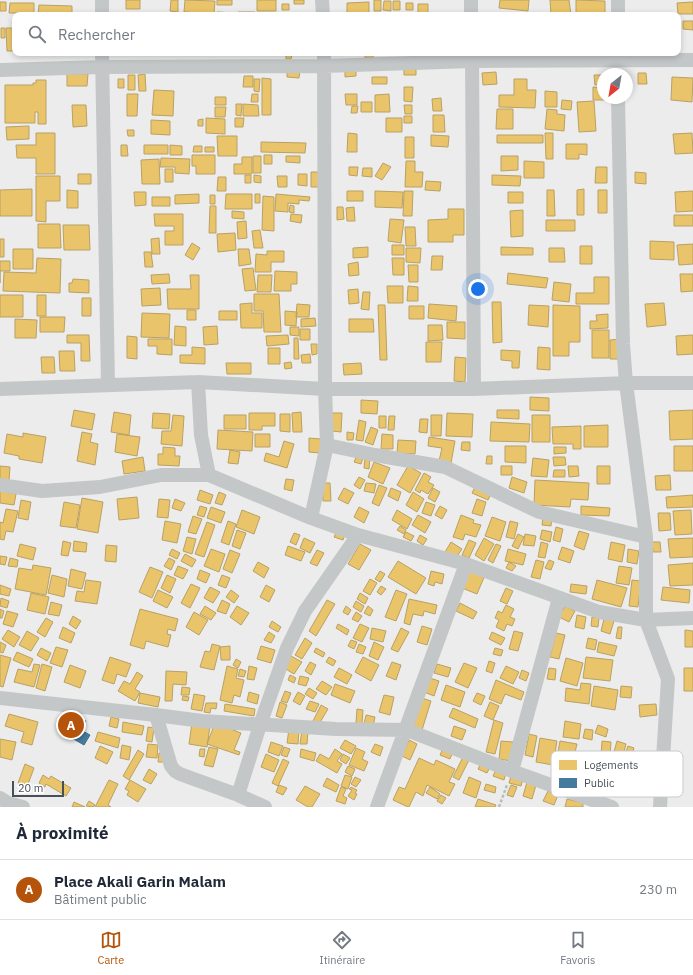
<!DOCTYPE html>
<html lang="fr">
<meta charset="utf-8">
<style>
body{margin:0;font-family:"IBM Plex Sans",sans-serif;background:#f2f2f3;color:#1f2937}
.compass{position:absolute;left:597px;top:68px;width:36px;height:36px;border-radius:50%;background:#fff;box-shadow:0 2px 6px #0003;rotate:211deg}
.scale{position:absolute;left:12px;bottom:10px;width:52px;box-sizing:border-box;padding-left:4px;border:2px solid #455058;border-top:0;font-size:11px;line-height:14px;white-space:nowrap;color:#455058;-webkit-text-stroke:3px #fff;paint-order:stroke}
.you{position:absolute;left:478px;top:289px;width:14px;height:14px;margin:-10px;border:3px solid #fff;border-radius:50%;background:#1a73e8;box-shadow:0 0 0 6px #1a73e833}
.badge{display:grid;place-items:center;width:26px;height:26px;border-radius:50%;background:#b45309;color:#fff;font-size:13px;font-weight:700}
.pin{position:absolute;translate:-50% -50%;border:2px solid #fff;box-shadow:0 1px 4px #0006}
.list{margin:0;padding:0;list-style:none}
h2{display:flex;justify-content:space-between;align-items:center;height:52px;margin:0;padding:0 16px;font-size:17px}
h2 small{font-size:13px;font-weight:400;color:#747a83}
.list li{display:grid;grid-template-columns:26px 1fr auto;gap:12px;align-items:center;box-sizing:border-box;height:60px;padding:0 16px;border-top:1px solid #e0e1e3}
.list b{display:block;font-size:15px;white-space:nowrap}
.list p{margin:0;font-size:13px;white-space:nowrap;color:#747a83}
.list em{font-size:13px;font-style:normal;color:#747a83}
.icon{flex:none;width:22px;height:22px;fill:none;stroke:currentColor;stroke-width:2;stroke-linecap:round;stroke-linejoin:round}
.map{position:relative;flex:none;width:693px;height:807px;overflow:hidden}
.search{position:absolute;background:#fff;box-shadow:0 2px 6px #0003;left:12px;right:12px;top:12px;height:44px;display:flex;align-items:center;gap:10px;box-sizing:border-box;padding:0 14px;border-radius:8px;color:#747a83;font-size:15px}
.sheet{height:112px;background:#fff}
nav{display:flex;justify-content:space-around;align-items:center;box-sizing:border-box;height:56px;border-top:1px solid #e0e1e3;background:#fff;font-size:11px;color:#747a83}
nav a{display:grid;justify-items:center;gap:2px}
nav .on{color:#b45309}
.map>svg:first-child{display:block}
.homes{fill:#e9c46a;stroke:#b8a165}
.public{fill:#457b9d;stroke:#456e88}
.lines{fill:none;stroke-linecap:round;stroke-linejoin:round}
.path{stroke:#b3bfbb;stroke-width:2.5;stroke-dasharray:3 2;stroke-linecap:butt}
.minor{stroke:#c4c7c8;stroke-width:14}
.key{fill:#fff;stroke:#c7cacd;stroke-width:1}
.key-label{font-size:11px;fill:#455058}
</style>
<div class="map">
<svg width="693" height="807" viewBox="0 0 693 807">
<rect width="100%" height="100%" fill="#edecec"/>
<path class="homes" d="M126 0H140V9H126Z
M171 0H178V12L170 11Z
M185 0 215 1 214 14 184 12Z
M217 0H232V5H217Z
M257 0H276V11H257Z
M294 0H304V4H294Z
M374 0H381V11H374Z
M500 0H529L528 11 499 8Z
M550 0H569L571 15H551Z
M576 0 605 1V15L576 14Z
M384 1H391V11L383 10Z
M393 1H400V10H393Z
M0 2H6V11H0Z
M369 2V15H347V3Z
M693 2V14H678L677 3Z
M10 3H34V13H9Z
M406 3H413V10H406Z
M282 4H289V10H282Z
M418 4H428V15H418Z
M39 5 72 6V15H38Z
M217 12 236 13 235 15H217Z
M238 12H255L254 15H238Z
M683 21H693V30L683 29Z
M1 28H5V38H1Z
M6 28H15V51H7Z
M365 53H373V58H365Z
M286 54H292L291 59H286Z
M404 68H416V75H404Z
M345 69H356V76L345 77Z
M287 70 300 71 299 78 287 77Z
M496 72 497 84 483 85 482 73Z
M638 73H646L647 84H638Z
M67 74H88L87 86H67Z
M145 74 146 91H139L138 75Z
M128 75H135V90H128Z
M594 75H603V84L595 85Z
M244 76H253V87H243Z
M372 77H387V84H372Z
M672 77 693 78 692 102 671 100Z
M262 78 271 79V115H262Z
M118 79H124V88H118Z
M254 79H260L259 92 254 91Z
M514 79H527V90H536L535 108 499 107V95H514Z
M36 80H46V124H38V112H35V123H5V85H33V83H36Z
M404 87H413L412 102 404 101Z
M593 87 603 88V98H606V100H593Z
M154 90 174 91 173 116 152 115Z
M545 91 557 92V107H545Z
M127 94H138L137 116H127Z
M252 94H258V102H251Z
M345 94H357V105H346Z
M389 94 390 112H375V95Z
M215 97H226V105H215Z
M441 98 442 111H433L432 99Z
M562 100 572 101 571 110 561 109Z
M594 101 596 131 579 132 577 102Z
M361 102H372V112H361Z
M236 104H242L241 116 236 115Z
M243 104 258 105 259 116H243Z
M72 105H86L87 126 73 127Z
M404 105H412V114H405Z
M352 106H358L357 113H351Z
M215 107H226L225 117H215Z
M497 109H513V129H496Z
M547 109 557 110V114L565 115 564 131 545 129Z
M433 115H444L445 132H433Z
M404 116H412V123H404Z
M206 118 225 119V134L206 133Z
M235 118H244L243 127H235Z
M386 118H402V132H386Z
M203 119V126H198V120Z
M151 120 170 121V135L151 134Z
M29 126V139L7 140 6 127Z
M127 130H134V136H128Z
M36 133H55V174H36V158H17L16 145H36Z
M348 133 357 134V152H347Z
M545 133H553V159H546Z
M692 133 693 153 675 154 673 134Z
M431 135 449 136 448 147 431 146Z
M497 135H543V143H497Z
M217 136H237V156H218Z
M405 137H414V158H405Z
M261 142 306 143 305 153 261 152Z
M566 144H587V155L579 154V159H566Z
M121 145H127L128 156H121Z
M144 145H168V154H144Z
M170 145 182 146V155H170Z
M194 146H202V152H193Z
M205 147H214V152H205Z
M192 155H215V174H196V166H192Z
M264 155H272V164H264Z
M253 156H261V173H253Z
M286 156H300V163L286 162Z
M501 156H518V170L501 171Z
M242 157H252V174H234V164H242Z
M161 158 190 159 189 174 175 173V167H160Z
M159 159 160 184H142L141 160Z
M406 161H415V172H423L422 187H405Z
M524 161 544 162V178H524Z
M383 163 391 167 382 180 375 176Z
M349 167H358L357 176 349 175Z
M596 167H607V183H595Z
M363 168H372V177L362 176Z
M165 169H173V182H165Z
M311 172H322V187H311Z
M635 172 646 173V184L635 183Z
M78 174H91V184H78Z
M298 174H307V186L298 185Z
M245 175H251V183H245Z
M254 175 261 176V183L254 182Z
M492 175 521 176 520 186 492 185Z
M36 176H60V201H46V222L36 221Z
M277 176H287V187H278Z
M218 177H226V191H217Z
M426 181 441 182 440 191 425 190Z
M32 189V216H0V190Z
M584 189V215H577V190Z
M67 190 78 191V208H67Z
M547 190H554L555 216H547Z
M598 190H607V213H598Z
M347 191H363V201H347Z
M375 191 403 192 402 208 375 207Z
M404 191H413L412 216H403Z
M693 191V211L676 212 675 192Z
M134 192H146V205L135 206Z
M508 192H523V203H508Z
M199 194V203L175 204V195Z
M226 194H252V209H225Z
M255 194H260V203H255Z
M276 194 310 197 309 201 299 200V204L288 203V212L275 211Z
M210 195H215V204H210Z
M263 196 274 197V231L262 230Z
M152 197H170V206H152Z
M290 205 294 206V213L289 212Z
M210 206H216V233H209Z
M337 207H343L344 219 337 220Z
M354 207 355 221H347L346 208Z
M448 209H464V235H453V242H428V220L448 219Z
M523 210V236L511 237 510 211Z
M232 211 244 212V219L232 218Z
M154 214H183V245H165V231H174V226H155Z
M291 214 302 215 301 223 290 221Z
M674 215H693V226H674Z
M390 219 404 220 401 243 388 241Z
M546 220H575V231H546Z
M246 221 247 238 238 239 237 222Z
M38 224H60L61 248H38Z
M63 225H89L90 250H64Z
M405 227H415L416 246H406Z
M260 230 263 248H254L252 231Z
M235 233 236 250 218 252 217 234Z
M159 238 160 254H152L151 239Z
M0 239H4V257H0Z
M650 241 674 242V260L650 259Z
M192 243 200 248 193 260 185 255Z
M693 244V264L679 265 677 245Z
M392 245H404V255H392Z
M580 246H592V264H580Z
M368 247V257L353 258V248Z
M501 247 533 248V255H501Z
M406 248H421L420 263 406 262Z
M549 248H564L565 262H549Z
M13 249H33V269H13Z
M238 249H249L251 264 239 266Z
M267 251H284V262H271V272H255L256 254 267 255Z
M144 252H151L153 267H145Z
M432 256H443L442 270H431Z
M37 258 61 259 60 293 3 291 4 272 36 273Z
M392 258H404V275H393Z
M0 261H10V271H0V283Z
M358 262 359 275 349 276 348 264Z
M408 265H418V282H409Z
M253 268 256 290 245 291 242 269Z
M275 271 297 272V284H291V291H274Z
M508 273 548 278 546 288 507 284Z
M169 274 170 283 152 284 151 275Z
M680 274H693V291L681 292Z
M190 275H199V309H168L167 289H191Z
M258 275H272L271 292H257Z
M594 277H609V304H576V293H594Z
M73 279 89 280V293L69 292V283H72Z
M554 282 571 284 569 302 552 300Z
M387 286H403V303H388Z
M408 286 418 287V301H407Z
M160 288 161 305 142 306 141 289Z
M358 289 359 303 349 304 348 290Z
M363 292H370L369 310 361 309Z
M254 294H279L281 332H264L263 311H254Z
M0 295H23V317H0Z
M37 295H46V316H37Z
M82 298H91V316H82Z
M492 302H501L502 342 493 343Z
M252 303V313H262V328H241L240 304Z
M664 303 666 325 647 327 645 304Z
M297 304 310 305 309 317H296Z
M429 304 457 306 456 321 428 318Z
M378 305H385L387 360H380Z
M529 305 549 306 548 327 528 325Z
M553 305 580 306V342H569V356H553Z
M409 306H424V319H409Z
M187 310H196V320H187Z
M219 311H237V320H219Z
M285 311 297 312 296 326 285 325Z
M142 313 170 314 169 338 141 337Z
M608 314V328L590 329V321H597L596 315Z
M40 317H65L64 332H40Z
M315 318 316 326 301 327V319Z
M15 319 37 320 36 338H15Z
M349 319H373L374 332H349Z
M447 322H465V339L447 338Z
M428 325H442L443 340 428 341Z
M175 326 186 327V346L174 345Z
M217 326 218 344 204 345 203 327Z
M290 327H299V336L290 335Z
M300 329H310V340H300Z
M592 330H609V358H592Z
M67 335H89L90 361H81V343H67Z
M288 335 289 344 267 346 266 336Z
M693 335V354L677 355 676 336Z
M127 336 137 337V359L127 358Z
M294 338H298L299 359H294Z
M148 339H172V355L157 354V346H148Z
M621 339 622 359H610V340Z
M426 342H442L441 362H426Z
M311 344H317V354L312 355Z
M192 347 205 348V364L180 363V355H192Z
M538 347 550 348V370L537 369Z
M268 348H280V364H268Z
M501 350 520 351 519 368H512V361L501 360Z
M59 351H74L75 371H60Z
M310 354 311 363H302L301 355Z
M41 357H54L55 373H42Z
M455 357 466 358 465 382 454 381Z
M291 362 292 368 285 369 284 363Z
M226 363H251V374H227Z
M361 363 362 374 344 375 343 364Z
M530 397 549 398V411L530 410Z
M361 400 378 401 377 414 361 413Z
M74 410 95 414 92 430 71 426Z
M497 410H519V419L497 418Z
M693 410V439L670 440 669 411Z
M114 412 131 415 129 435 111 432Z
M301 412 302 432H293L292 413Z
M153 413 170 414 169 429 152 428Z
M249 413H275V426H262V430H249Z
M332 413H342L341 432 332 431Z
M447 413 473 414 472 437 446 436Z
M280 414H290V432L280 431Z
M173 415 184 416 182 446 161 444 162 431H171Z
M224 415H246V429H224Z
M431 415H442L441 436H431Z
M532 415H550V442H532Z
M379 416H386V428H379Z
M389 416H395L394 430H388Z
M420 419H428L427 433 419 432Z
M359 420 366 422 363 441 356 440Z
M491 422 530 424 529 442 490 441Z
M608 425V447H584V426Z
M581 426V449H573V444H553L552 427Z
M371 427 378 430 373 445 365 442Z
M218 430 253 432 252 451 217 449Z
M82 432 92 434 90 442 98 444 95 465 77 461Z
M347 432 354 433 353 440H347Z
M23 433 46 437 42 463 19 459V456L4 453 7 434 23 437Z
M117 434 140 437 137 456 115 452Z
M255 434H270V447H255Z
M382 434 393 435V449H381Z
M429 437 455 441 451 463 439 461 442 448 428 446Z
M309 438 321 439 320 453 309 452Z
M398 440 416 441 415 454 397 453Z
M284 441 294 444 287 468 264 461 266 453 279 457Z
M462 442H470V451L461 450Z
M505 446H526V463L505 462Z
M674 446H693V471H674Z
M163 447 175 448V456H180L179 466 158 465V454H163Z
M554 447H566V453L554 454Z
M230 450 240 452 238 464 228 463Z
M358 453 364 455 361 464 354 462Z
M487 456H492V464H486Z
M143 457 145 471 124 474 122 461Z
M365 457 370 458 369 469 364 468Z
M553 457H565L566 465 554 466Z
M533 458 549 460 547 477 531 476Z
M374 462 390 468 383 484 368 477Z
M0 466 10 467 9 481 0 480Z
M408 466 421 473 410 493 397 485Z
M501 466H512V475H501Z
M568 466H578L579 476 569 477Z
M597 466H610V484H597Z
M554 470H565V477H553Z
M424 473 431 477 428 482 434 485 428 494 421 490 420 493 415 490Z
M670 475 671 490H656L655 476Z
M359 477 365 480 360 489 354 485Z
M512 477 527 482 524 493 509 488Z
M286 479 294 480 292 491 284 489Z
M535 480 589 483 588 500 571 499 570 507 534 505Z
M322 483H330L331 501H323Z
M366 483 376 484 374 493 364 491Z
M379 485 387 488 379 506 372 503Z
M475 487 491 494 488 500 472 493Z
M344 488 354 493 348 504 338 499Z
M391 488 401 492 398 501 388 496Z
M433 488 440 492 435 502 428 498Z
M200 490 213 495 210 504 197 500Z
M0 491 16 494 14 505 0 503Z
M219 492 226 495 222 505 215 503Z
M413 492 424 499 417 512 406 505Z
M693 495V507L667 508 666 497Z
M137 497 139 518 119 520 117 499Z
M82 498 103 502 98 533 77 529Z
M159 499 170 500 168 518 157 517Z
M175 499 185 503 181 511 172 508Z
M477 499 486 502 482 516 472 513Z
M21 500 31 502 28 520 18 518Z
M64 502 80 505 76 528 60 526Z
M426 502 435 505 431 516 422 513Z
M200 506 207 508 204 517 197 515Z
M440 506 447 510 442 519 435 515Z
M581 506 610 508 609 516 581 515Z
M211 507 225 512 221 523 207 518Z
M359 507 369 512 364 523 354 517Z
M6 509 18 511 13 532 6 531 4 540 0 539V522L3 523Z
M242 510 260 517 254 534 236 527Z
M397 510 412 519 407 529 392 520Z
M691 510 692 534 675 535 673 511Z
M658 513H670L671 530 659 531Z
M418 515 431 522 425 533 412 525Z
M461 515 474 520 473 523 481 525 476 537 465 534 463 540 453 537Z
M193 516 202 519 196 534 188 532Z
M492 517 506 522 500 541 485 536Z
M543 517 552 518 551 526 542 525Z
M165 521 181 524 177 543 162 540Z
M228 521 236 524 229 545 221 542Z
M510 521 518 523 514 539 506 537Z
M207 522 215 525 204 557 195 554Z
M400 526 406 530 404 534 397 530Z
M556 527 563 529 560 542 553 540Z
M338 529 346 532 343 540 334 537Z
M237 530 246 533 240 549 232 546Z
M542 530 552 532 550 542 540 539Z
M579 531 589 534 584 550 574 546Z
M406 532 414 536 411 541 403 537Z
M294 533 300 535 296 545 290 542Z
M518 534 524 537 518 549 512 546Z
M525 534 536 536 534 546 523 545Z
M420 535 427 539 423 545 417 541Z
M187 537 196 539 192 554 183 551Z
M304 538 315 543 310 553 300 548Z
M484 538 494 544 484 561 475 555Z
M693 538V557L670 558 668 539Z
M469 540 476 543 469 558 462 555Z
M63 541 71 543 68 556 61 555Z
M74 541 87 543 86 552 73 551Z
M451 542 462 549 456 558 445 552Z
M541 542 548 544 545 558 538 557Z
M611 542 625 545 622 562 608 559Z
M652 542H660L661 552H653Z
M20 544 36 548 33 560 17 556Z
M360 544 371 550 359 570 348 564Z
M496 544 501 546 493 563 488 560Z
M106 545 117 546 116 562 105 561Z
M288 546 305 552 301 561 285 555Z
M562 547 574 551 570 563 558 559Z
M172 549 180 553 177 559 169 555Z
M211 549 225 554 219 572 204 566Z
M508 549 526 554 523 565 505 561Z
M628 549 639 551 637 564 627 562Z
M230 550 240 554 232 573 223 569Z
M317 550 324 553 317 566 310 563Z
M185 554 196 560 192 567 181 561Z
M0 556 7 557 5 565 0 564Z
M10 558 18 560 17 567 8 566Z
M169 558 175 561 171 570 164 566Z
M536 560 544 562 540 579 531 577Z
M549 560 554 562 551 570 545 568Z
M398 561 426 578 416 594 388 577Z
M258 562 269 568 264 578 253 571Z
M509 562 516 566 512 571 506 568Z
M693 563V585L670 586 668 565Z
M33 565 51 568 46 595 15 589 19 568 32 570Z
M178 566 188 570 183 579 174 575Z
M619 566 632 568 629 585 616 583Z
M150 567 163 572 152 598 139 592Z
M71 569 86 573 82 589 68 586Z
M200 570 210 574 206 583 197 579Z
M469 570 485 575 477 594 462 588Z
M380 571 385 574 380 582 375 579Z
M431 571 444 574 442 584 435 582 434 586 428 584Z
M52 575 67 579 64 597 48 593Z
M167 575 176 579 170 593 161 588Z
M222 575 230 578 226 588 218 585Z
M370 579 377 583 370 595 363 591Z
M86 580 101 582 97 604 75 601 77 591 84 592Z
M597 580 627 588 621 607 592 599Z
M632 580 641 581 638 607 629 606Z
M191 584 200 588 190 608 181 603Z
M571 584 587 586 586 594 570 592Z
M0 585 11 589 9 596 0 594Z
M266 585 275 590 269 602 260 597Z
M381 586 386 589 381 595 377 592Z
M210 587 220 592 213 603 204 598Z
M663 587 690 590 689 603 661 600Z
M506 588 513 591 507 604 500 601Z
M158 590 173 597 167 608 153 601Z
M231 590 239 596 234 603 226 597Z
M396 590 407 594 396 621 385 617Z
M31 593 49 597 45 614 27 610Z
M360 593 368 598 365 604 357 599Z
M1 598 9 601 7 608 0 606Z
M409 599 437 605 435 614 424 611 423 616 413 614 410 625 404 623Z
M222 600 230 604 226 614 217 611Z
M327 600 335 604 316 636 309 631Z
M356 601 364 606 361 612 353 607Z
M51 602 62 605 59 616 48 614Z
M460 603 477 612 473 619 456 611Z
M506 605 514 609 510 617 515 619 512 626 507 624 504 631 496 627 499 620 495 618 498 611 502 613Z
M205 606 216 613 211 620 200 614Z
M237 606 249 613 241 625 230 617Z
M346 606 351 610 348 615 343 612Z
M368 606 373 610 370 616 364 613Z
M565 606 575 611 569 622 559 617Z
M0 609 4 611 2 618H0Z
M140 609 178 619 175 631 168 629 167 634 171 635 168 647 146 641 144 649 130 645Z
M7 611 18 614 13 627 3 624Z
M194 612 208 620 199 635 186 627Z
M356 612 362 616 358 622 352 619Z
M577 615 586 617 584 629 575 627Z
M73 616 81 621 76 629 69 624Z
M592 617 599 618 598 627 591 626Z
M46 618 53 622 45 637 37 632Z
M604 619 614 621 610 634 601 631Z
M272 621 281 627 278 632 269 627Z
M338 624 349 630 347 635 336 628Z
M360 624 369 628 362 642 353 638Z
M422 626 432 629 427 645 417 642Z
M63 627 75 633 71 643 59 638Z
M618 627H622L621 639 616 638Z
M372 628 386 631 383 642 370 639Z
M401 628 409 632 398 652 391 649Z
M8 630 20 637 14 647 2 639Z
M685 630 693 631V647H685Z
M27 631 39 638 31 651 19 645Z
M514 631 523 633 518 651 509 649Z
M269 632 275 636 271 643 264 640Z
M492 632 505 638 501 645 489 639Z
M556 633 565 635 559 659 550 657Z
M305 638 312 643 302 659 295 655Z
M588 638 597 640 595 650 586 648Z
M351 640 357 642 354 649 348 646Z
M0 642 6 645 3 653 0 652Z
M374 642 384 647 378 660 369 656Z
M599 642 617 646 614 656 597 652Z
M212 644 220 646 214 670 200 667 205 651 210 652Z
M359 644 366 647 363 654 356 652Z
M230 646V660H221L220 647Z
M261 646 275 650 271 663 257 659Z
M56 647 68 650 62 667 50 663Z
M41 648 51 653 47 661 37 655Z
M316 648 325 653 323 657 314 652Z
M495 648 503 650 501 656 493 654Z
M17 652 33 659 29 667 13 660Z
M0 655 11 658 3 687 0 686Z
M291 656 302 662 294 674 284 668Z
M110 657 131 664 126 677 117 674 114 684 102 680Z
M329 657 336 661 333 666 326 662Z
M363 657 379 665 371 681 355 672Z
M586 657 613 660 610 681 583 678Z
M566 658 583 663 577 686 560 681Z
M236 659 241 662 238 668 233 665Z
M489 661 495 663 492 673 486 671Z
M310 662 316 665 311 675 305 671Z
M392 662 401 665 396 680 386 676Z
M464 663 477 668 468 688 455 682Z
M34 664 40 665 34 687 14 682 18 669 32 672Z
M42 664 52 667 45 691 36 688Z
M437 664 451 668 448 677 434 673Z
M70 665 86 671 80 688 64 682Z
M227 666 238 669 236 678 244 680 240 697 234 695 232 703 220 700Z
M249 666 257 668 254 680 247 679Z
M506 666 519 672 513 684 500 678Z
M339 668 352 675 347 684 334 677Z
M549 668 556 669 555 680 547 679Z
M684 668H693V691H684Z
M240 669 246 671 244 677 238 676Z
M522 670 529 673 526 681 519 678Z
M166 671 187 672 186 685 173 684 172 701H165Z
M137 672 143 676 135 689 140 692 135 701 118 691 124 681 130 684Z
M290 675 296 678 294 683 288 680Z
M300 676 309 678 306 686 298 684Z
M430 678 439 681 434 696 424 692Z
M496 680 524 692 521 700 505 694 501 704 489 699Z
M322 681 332 687 326 695 316 689Z
M581 683 591 684 589 704 565 701 566 688 580 690Z
M335 684 355 691 350 703 331 695Z
M446 685 465 692 460 707 441 700Z
M594 686 618 690 615 710 591 706Z
M621 686 632 687 631 698 620 697Z
M182 687 190 688 189 695H181Z
M309 688 317 693 313 699 305 694Z
M285 691 291 693 287 703 281 701Z
M249 692 259 695 257 704 247 701Z
M298 692 305 696 300 705 293 701Z
M140 693 160 697 158 707 138 703Z
M477 693 485 696 481 705 473 701Z
M194 694 205 696 202 711 191 709Z
M384 695 394 697 390 715 379 712Z
M183 696 189 697 188 701 182 700Z
M422 698 431 701 422 730 413 728Z
M310 701 319 704 315 712 306 709Z
M280 702 287 705 282 718 276 716Z
M490 702 499 706 493 720 484 716Z
M206 703H217L216 709 211 708 210 713 204 712Z
M225 704 255 709 254 716 224 711Z
M656 704 657 715 640 717 639 705Z
M321 705 328 709 319 724 313 721Z
M453 708 478 719 475 728 449 717Z
M357 709 363 710 362 724 356 723Z
M9 714 38 722 32 745 21 742 24 732 5 726Z
M366 715 375 717 373 727 364 724Z
M111 717 119 719 117 728 109 726Z
M494 720 503 723 495 754 486 752Z
M565 721 581 724 579 739 563 737Z
M123 722 144 726 142 735 122 732Z
M192 723 210 726 207 747 189 744Z
M215 723 241 733 234 750 240 752 239 755 207 744Z
M598 725 608 729 606 737 595 733Z
M454 726 466 730 462 740 451 736Z
M148 727 154 728 152 742 146 741Z
M289 729 299 730 298 744 287 743Z
M585 729 593 730 592 740 583 738Z
M302 730 308 731 307 744H300Z
M98 732 120 738 118 748 95 741Z
M529 734 537 736 533 757 525 755Z
M540 738 557 741 553 765 536 762Z
M0 739 16 742 12 760 0 757Z
M345 740 356 746 351 754 340 748Z
M409 740 417 744 410 760 402 756Z
M501 741 513 742 511 761 499 759Z
M560 741 577 744 573 760 557 757Z
M602 741 611 742 610 756H601Z
M617 741 626 744 621 762 612 759Z
M271 742 283 746 279 756 268 752Z
M148 744 158 745 157 758 146 757Z
M375 744 383 747 380 756 371 752Z
M122 745 131 747 129 760 120 758Z
M100 746 113 752 107 764 95 758Z
M444 746 454 749 450 759 440 755Z
M628 746 634 748 631 757 625 754Z
M209 747 218 749 213 767 204 765Z
M284 747 290 749 287 757 281 755Z
M356 748 365 752 362 759 368 762 364 771 349 765Z
M200 749H205L204 757 199 756Z
M301 749 316 753 314 761 300 757Z
M335 749 342 754 337 761 342 764 337 773 316 761 320 754 329 759Z
M138 750 144 754 129 780 123 776Z
M159 753 165 754 164 762H158Z
M266 754 279 760 274 772 261 767Z
M343 754 350 758 346 764 340 760Z
M463 757 469 760 459 780 453 777Z
M419 758 434 765 436 760 455 769 449 782 455 784 449 796 427 785 423 796 416 792 409 807H408L393 800 399 787 405 789Z
M283 759 289 762 278 786 272 783Z
M481 763 490 767 487 773 478 769Z
M25 764 34 768 27 787 18 783Z
M348 766 355 769 352 776 345 772Z
M149 769 157 774 151 784 143 780Z
M496 769 506 772 504 780 493 776Z
M43 775 49 779 51 776 71 788 66 796 46 784 45 787 39 783Z
M345 775 352 777 348 789 341 786Z
M511 776 523 779 521 786 509 783Z
M355 777 361 780 356 787 351 784Z
M469 777 481 782 476 798 463 793Z
M327 778 339 785 336 792 323 786Z
M109 780 118 784 108 805 111 807H95Z
M130 780 146 789 138 802 127 795 129 791 125 789Z
M527 782 536 785 532 799 523 796Z
M486 784 496 787 495 793 484 790Z
M279 785 287 788 283 795 276 792Z
M511 785 517 787 513 797 507 795Z
M305 786 320 794 312 807H308L296 800Z
M341 787 346 789 343 796 347 798 345 804 336 801Z
M351 787 357 790 355 793 357 794 354 800 348 796 352 790 349 789Z
M430 787 440 794 437 799 426 793Z
M548 791 558 795 554 805 543 801Z
M441 795 446 798 442 804 437 801Z
M478 799 496 805 495 807H475Z
M567 799 583 803V807H565Z
M89 801 95 805 93 807 86 806Z
M74 802 85 807H72Z"/>
<path class="public" d="M76 716 86 721 81 730 90 735 84 745 58 730 61 724 65 726 68 720 72 722Z"/>
<g class="lines">
<path class="path" d="M499 807 507 785"/>
<path class="minor" d="M102 0V15
M322 0 323 15
M471 0V15
M618 0V15
M102 53 108 385
M472 53 474 389
M0 70 102 67 324 66 472 61 693 60
M618 98 623 344 626 383 646 537V620L693 618
M198 382 201 435 209 475 311 518 358 535 466 564 599 612 646 620 668 679 660 807
M0 389 198 382 325 389H474L626 383H693
M327 445 375 455 445 467 539 512 646 537
M0 485 42 491 100 487 161 475H209
M311 518 327 445 325 389 324 53
M0 698 156 715 171 766 175 771 180 774 238 795 265 807
M156 715 202 721 336 729 407 730 512 771 612 807
M512 771 559 598
M238 795 260 725 287 648 305 611 358 535
M0 798 8 803 23 807
M377 807 466 564"/>
</g>
<rect x="551" y="751" width="132" height="46" rx="6" class="key"/>
<rect x="559" y="760" width="18" height="10" fill="#e9c46a"/>
<rect x="559" y="778" width="18" height="10" fill="#457b9d"/>
<g class="key-label">
<text x="584" y="769">Logements</text>
<text x="584" y="787">Public</text>
</g>
</svg>
<svg class="compass" viewBox="-18 -18 36 36"><path d="M0-13l5 13h-10z" fill="#e53935"/><path d="M0 13l5-13h-10z" fill="#747a83"/></svg>
<div class="scale">20 m</div>
<div class="you"></div>
<div class="pin badge" style="left:71px;top:725px">A</div>
<div class="search"><svg class="icon" aria-label="search" viewBox="0 0 24 24"><circle cx="10" cy="10" r="6"/><path d="M15 15l6 6"/></svg>Rechercher</div>
</div>
<section class="sheet">
<h2>À proximité<small></small></h2>
<ul class="list">
<li><span class="badge">A</span><div><b>Place Akali Garin Malam</b><p>Bâtiment public</p></div><em>230 m</em></li>
</ul>
</section>
<nav>
<a class="on"><svg class="icon" aria-label="map" viewBox="0 0 24 24"><path d="M3 6l6-2 6 2 6-2v14l-6 2-6-2-6 2zM9 4v14M15 6v14"/></svg>Carte</a>
<a><svg class="icon" aria-label="directions" viewBox="0 0 24 24"><path d="M12 3l9 9-9 9-9-9zM9 14v-3h6M13 9l2 2-2 2"/></svg>Itinéraire</a>
<a><svg class="icon" aria-label="saved" viewBox="0 0 24 24"><path d="M7 4h10v16l-5-4-5 4z"/></svg>Favoris</a>
</nav>
